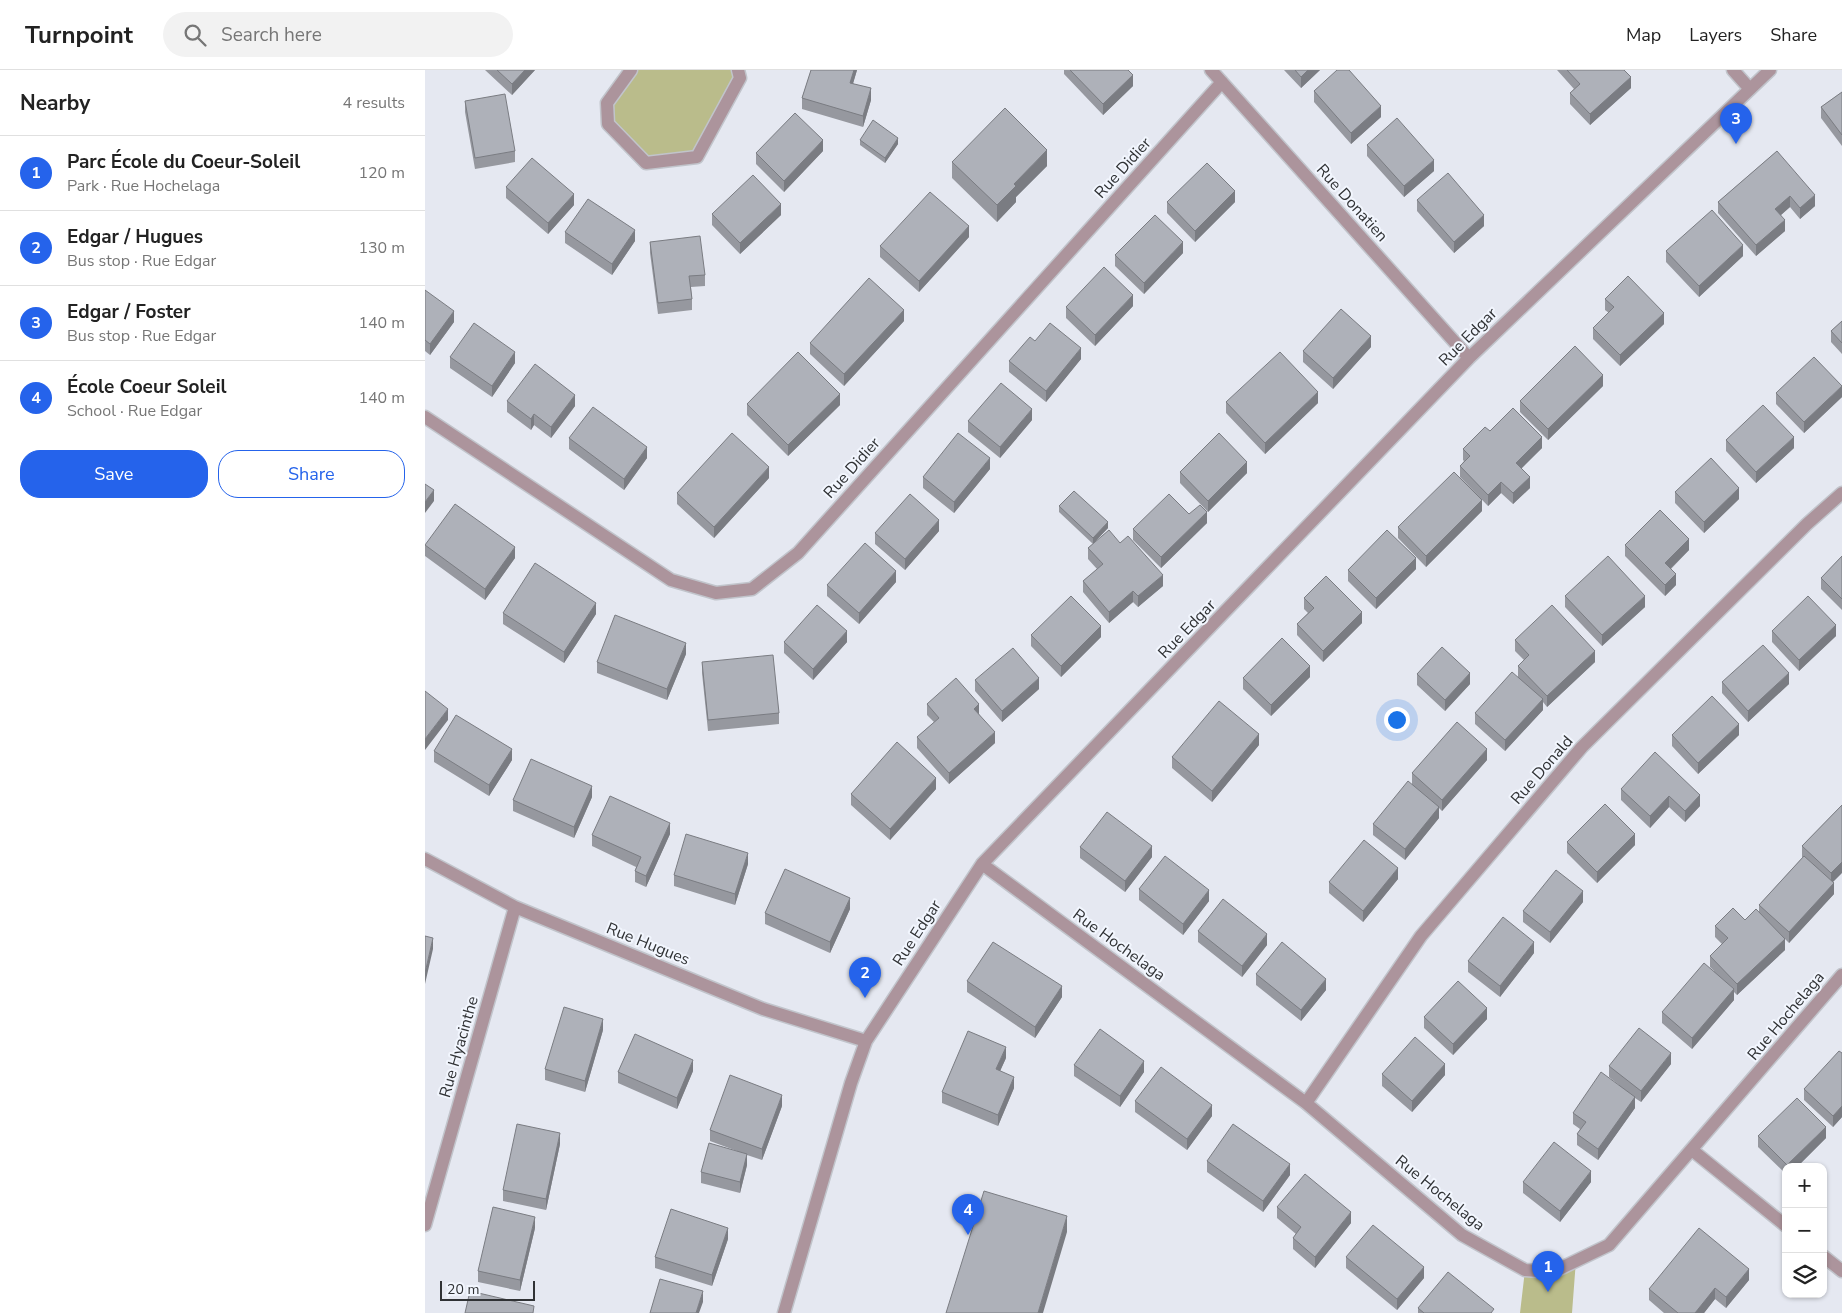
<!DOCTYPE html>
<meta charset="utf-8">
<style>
body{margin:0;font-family:"Nunito Sans",sans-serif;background:#f2f2f2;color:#222}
.controls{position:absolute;right:15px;bottom:15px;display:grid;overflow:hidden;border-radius:10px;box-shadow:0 1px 4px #0004}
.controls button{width:45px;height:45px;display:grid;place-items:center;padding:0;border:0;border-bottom:1px solid #e0e0e0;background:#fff;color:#222;font:25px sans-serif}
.scale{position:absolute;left:15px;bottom:12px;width:95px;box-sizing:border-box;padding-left:5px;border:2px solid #303235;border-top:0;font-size:14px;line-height:18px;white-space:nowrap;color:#303235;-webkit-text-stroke:4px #f2f6fe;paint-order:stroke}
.you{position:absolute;left:971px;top:649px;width:18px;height:18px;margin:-12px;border:4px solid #fff;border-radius:50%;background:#1a73e8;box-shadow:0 0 0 8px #1a73e833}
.badge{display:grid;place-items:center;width:32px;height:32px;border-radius:50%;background:#2563eb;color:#fff;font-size:16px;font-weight:700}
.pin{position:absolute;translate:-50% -41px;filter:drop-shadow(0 1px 2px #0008)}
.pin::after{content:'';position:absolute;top:26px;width:18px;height:15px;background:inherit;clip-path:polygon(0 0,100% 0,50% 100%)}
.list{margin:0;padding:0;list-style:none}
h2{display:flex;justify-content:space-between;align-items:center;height:65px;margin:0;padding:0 20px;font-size:21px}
h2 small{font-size:16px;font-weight:400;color:#767676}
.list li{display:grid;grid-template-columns:32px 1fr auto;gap:15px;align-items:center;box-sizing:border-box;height:75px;padding:0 20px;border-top:1px solid #e0e0e0}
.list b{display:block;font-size:19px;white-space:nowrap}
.list p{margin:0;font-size:16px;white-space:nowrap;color:#767676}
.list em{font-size:16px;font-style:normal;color:#767676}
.actions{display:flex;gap:10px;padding:15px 20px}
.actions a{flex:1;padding:11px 0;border:1px solid #2563eb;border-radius:20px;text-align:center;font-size:18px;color:#2563eb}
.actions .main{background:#2563eb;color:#fff}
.icon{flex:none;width:28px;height:28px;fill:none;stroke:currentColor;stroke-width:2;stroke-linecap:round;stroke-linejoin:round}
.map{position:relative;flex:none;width:1417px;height:1243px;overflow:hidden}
header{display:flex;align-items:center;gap:30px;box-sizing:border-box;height:70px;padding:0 25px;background:#fff;border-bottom:1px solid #e0e0e0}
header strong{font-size:24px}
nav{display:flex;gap:28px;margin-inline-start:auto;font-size:18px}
.search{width:350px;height:45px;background:#f2f2f2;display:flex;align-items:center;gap:12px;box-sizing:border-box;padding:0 18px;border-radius:28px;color:#767676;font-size:19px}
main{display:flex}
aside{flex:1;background:#fff}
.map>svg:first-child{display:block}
.green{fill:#babc8b}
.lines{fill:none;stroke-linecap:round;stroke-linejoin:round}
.minor-casing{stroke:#c1c4cb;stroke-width:15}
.minor{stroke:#ac949c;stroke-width:12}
.wall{fill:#96989f}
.shaded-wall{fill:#7a7c82}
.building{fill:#aeb1b9;stroke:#7a7c82}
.labels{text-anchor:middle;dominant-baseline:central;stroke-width:4;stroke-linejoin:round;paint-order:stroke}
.street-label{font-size:16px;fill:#303235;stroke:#f2f6fe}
</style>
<header>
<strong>Turnpoint</strong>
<div class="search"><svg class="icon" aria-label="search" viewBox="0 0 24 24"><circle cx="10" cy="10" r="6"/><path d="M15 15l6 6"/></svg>Search here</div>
<nav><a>Map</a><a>Layers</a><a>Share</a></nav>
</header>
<main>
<aside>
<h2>Nearby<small>4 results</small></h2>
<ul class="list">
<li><span class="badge">1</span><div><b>Parc École du Coeur-Soleil</b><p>Park · Rue Hochelaga</p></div><em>120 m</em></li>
<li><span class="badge">2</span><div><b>Edgar / Hugues</b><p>Bus stop · Rue Edgar</p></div><em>130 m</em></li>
<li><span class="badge">3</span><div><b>Edgar / Foster</b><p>Bus stop · Rue Edgar</p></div><em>140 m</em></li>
<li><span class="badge">4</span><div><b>École Coeur Soleil</b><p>School · Rue Edgar</p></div><em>140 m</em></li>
</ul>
<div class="actions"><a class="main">Save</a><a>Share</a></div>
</aside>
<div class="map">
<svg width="1417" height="1243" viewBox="0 0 1417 1243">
<rect width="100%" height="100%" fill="#e5e8f1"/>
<path class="green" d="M206 0H313L272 87 221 93 183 54 182 33Z
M1151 1190 1147 1243H1095L1100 1200 1128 1201Z"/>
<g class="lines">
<g class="minor-casing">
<path id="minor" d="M206 0 182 33 183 54 221 93 272 87 315 8 313 0
M786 0 1044 288
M1308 0 1324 18
M0 347 246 510 291 523 327 519 373 483 797 12
M0 789 90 837 338 939 441 971
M557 794 881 1033 1037 1165 1100 1200 1128 1202 1184 1175 1417 905
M881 1033 996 866 1157 677 1382 454 1417 423
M1267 1080 1361 1156
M0 1155 90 837
M1398 1186 1417 1201
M359 1243 426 1013 441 971 557 794 1044 288 1345 0"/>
</g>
<use href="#minor" class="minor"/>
</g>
<path class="wall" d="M60 0H110L87 25Z
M386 0H432L428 13 446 30 438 57 377 39V28Z
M639 0H703L708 16 678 45 639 4Z
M859 0H895L876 18Z
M1132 0H1199L1206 18 1165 55 1145 34V23L1149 19Z
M889 21 956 47 926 74 889 32Z
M1417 22V76L1396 48V37Z
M40 31 90 81V92L50 99 40 42Z
M435 70 473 74 460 93 435 75Z
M942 75 1009 101 979 127 942 86Z
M398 81 359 122 331 94V83Z
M1352 81 1390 136 1375 149 1365 137 1356 145 1360 161 1331 186 1293 143V132Z
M527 92 622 96 591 127V132L572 152 527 108Z
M81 117 149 135 123 164 81 128Z
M992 130 1059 156 1029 183 992 141Z
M742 132H810L770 172 742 143Z
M287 144 356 145 315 184 287 155Z
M140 162 210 171 187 205 140 173Z
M544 167 494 222 455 187V176Z
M225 172 280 205V216L266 217 267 229V240L233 244 225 183Z
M1241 181 1318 186 1274 227 1241 192Z
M758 183 719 224 690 196V185Z
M0 220 29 252 5 285 0 281Z
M1180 229 1239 254 1195 296 1168 269V258L1184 243 1180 240Z
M708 236 670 276 641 248V237Z
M479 251 419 316 385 284V273Z
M1417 251V284L1406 272V261Z
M610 271 656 289 621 332 584 302V291Z
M946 277 908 319 878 292V281Z
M25 287 90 293 67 327 25 298Z
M1178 316 1123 370 1095 342V331Z
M1351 323 1417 327 1379 363 1351 334Z
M82 331 150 336 126 368 109 355 106 360 82 342Z
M801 332 893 333 840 384 801 343Z
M322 334 415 335 363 386 322 345Z
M607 350 575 388 543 362V351Z
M1065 361 1117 378 1096 398 1105 418 1088 434 1076 423 1063 436 1035 407V396L1039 391 1038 390V379Z
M144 368 222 388 199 420 144 379Z
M1301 370 1369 378 1331 413 1301 381Z
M565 399 529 443 498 418V407Z
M755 402 822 403 783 442 755 413Z
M344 408 289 468 252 434V423Z
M1250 422 1314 429 1279 463 1250 433Z
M634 436 683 458 669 472 695 473 738 516 713 537 708 532 684 553 658 522V511L672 499 663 489V478L668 474 634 442Z
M1057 441 1001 497 973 468V457Z
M764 444 782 453 736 498 708 470V459Z
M514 461 480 500 450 474V463Z
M0 475 90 488 60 530 0 486Z
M1200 475 1264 480 1246 499 1251 515 1240 526 1200 486Z
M1417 486V540L1396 519V508Z
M991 499 951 539 923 511V500Z
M471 512 434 554 402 526V515Z
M1140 526 1220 537 1177 576 1140 537Z
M879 528 937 553 898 592 872 565V554L883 543 879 539Z
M78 543 171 544 139 593 78 554Z
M1347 561 1411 566 1374 601 1347 572Z
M606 565 676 567 636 607 606 576Z
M1090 570 1170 592 1122 637 1118 632V640L1080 681 1050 654V643L1093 607V596L1099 590 1090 581Z
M359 572H422L388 610 359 583Z
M261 584 242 630 172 603V592Z
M277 592 354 643V654L283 661 277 603Z
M992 604 1045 614 1020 641 992 615Z
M885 607 846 646 818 619V608Z
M550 610 614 619 577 652 550 621Z
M1297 612 1364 614 1323 652 1297 623Z
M502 634 554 644 570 673 524 714 492 678V667L509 652 502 645Z
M1247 665H1314L1273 704 1247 676Z
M834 675 787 732 747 698V687Z
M9 681 87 690 64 726 9 692Z
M1062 690 1017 741 1014 738V748L980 790 948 765V754L987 714V703Z
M511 719 465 770 426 735V724Z
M1196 719 1275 725V736L1260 752 1244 737 1225 758 1196 730Z
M167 727 149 768 88 741V730Z
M1417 735 1408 812 1409 824 1364 873 1360 869V880L1312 925 1309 922V930L1267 979 1237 953V942L1289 901 1285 897V886L1297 874 1290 867V856L1320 850 1334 843V835L1378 787H1377V776Z
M245 764 221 817 210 812V801L211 797 167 776V765Z
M1142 772 1210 775 1172 813 1142 783Z
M655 777 727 787 700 822 655 788Z
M323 794 310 835 249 816V805Z
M973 809 938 852 904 823V812Z
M714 819 784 831 758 865 714 830Z
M1158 832 1125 873 1098 852V841Z
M425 839 405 883 340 854V843Z
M773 861 842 875 817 907 773 872Z
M1109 883 1075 927 1043 902V891Z
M831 904 901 920 876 951 831 915Z
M542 911 637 927 610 968 542 922Z
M999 947 1062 949 1028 985 999 958Z
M178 960 160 1022 120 1010V999Z
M1417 983V1047L1408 1057 1379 1030V1019Z
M581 988 575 1001 589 1018 573 1056 517 1033V1022Z
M1246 994 1216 1032 1210 1028V1038L1173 1090 1152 1075V1064L1155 1059 1148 1054V1043L1194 1015 1184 1007V996Z
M649 995 719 1002 695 1037 649 1006Z
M268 1001 252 1039 193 1013V1002Z
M957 1004 1020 1005 987 1042 957 1016Z
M710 1031 787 1046 762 1080 710 1042Z
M357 1036 337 1090 322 1085V1095L315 1123 276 1113V1102L312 1081 285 1071V1060Z
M1333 1066 1401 1068 1372 1097H1361V1104L1333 1077Z
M135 1074 121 1140 78 1131V1120Z
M782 1091 865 1105 838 1142 782 1102Z
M1098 1112H1166L1135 1152 1098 1123Z
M852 1137 926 1153 890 1198 868 1179V1168L871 1164 852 1148Z
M110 1158 95 1221 53 1212V1201Z
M303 1169 287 1216 230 1198V1187Z
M921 1187 999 1208 972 1240 921 1198Z
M1324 1210 1301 1238 1290 1229 1279 1243H1239L1224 1230V1219Z
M993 1238 1069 1243H993Z"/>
<path class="shaded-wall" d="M100 0H110L87 25V14Z
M429 0H432L425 24V13Z
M883 0H895L876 18V7Z
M708 5V16L678 45V34Z
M1206 7V18L1165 55V44Z
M446 18V30L438 57V46Z
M956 36V47L926 74V63Z
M473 68V74L460 93V88Z
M398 70V81L359 122V111Z
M622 80V96L591 127V132L572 152V135L589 114Z
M1009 90V101L979 127V116Z
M810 121V132L770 172V161Z
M149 124V135L123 164V153Z
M1390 125V136L1375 149V138Z
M1365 126V137L1350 150V139Z
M356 134V145L315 184V173Z
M1059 145V156L1029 183V172Z
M1360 150V161L1331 186V175Z
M544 156V167L494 222V211Z
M210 160V171L187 205V194Z
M758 172V183L719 224V213Z
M1318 175V186L1274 227V216Z
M708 225V236L670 276V265Z
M479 240V251L419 316V304Z
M29 241V252L5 285V274Z
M1239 243V254L1195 296V285Z
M946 266V277L908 319V308Z
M656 278V289L621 332V321Z
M90 282V293L67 327V316Z
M1178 305V316L1123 370V359Z
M1417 316V327L1379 363V352Z
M893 322V333L840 384V373Z
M415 324V335L363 386V375Z
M150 325V336L126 368V357Z
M607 339V350L575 388V377Z
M109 344V355L106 360V349Z
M1117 367V378L1091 404V393Z
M1369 367V378L1331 413V402Z
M222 377V388L199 420V409Z
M565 388V399L529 443V432Z
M822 392V403L783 442V431Z
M344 397V408L289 468V457Z
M1105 407V418L1088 434V423Z
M1076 412V423L1063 436V425Z
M1314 418V429L1279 463V452Z
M9 420V431L0 443V432Z
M1057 430V441L1001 497V486Z
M782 442V453L736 498V487Z
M514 450V461L480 500V489Z
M683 452V458L668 474V468Z
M1264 469V480L1240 504V493Z
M90 477V488L60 530V519Z
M991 488V499L951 539V528Z
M471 501V512L434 554V543Z
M1251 504V515L1240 526V515Z
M738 505V516L713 537V526Z
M708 521V532L684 553V542Z
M1220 526V537L1177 576V565Z
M171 533V544L139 593V582Z
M937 542V553L898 592V581Z
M1411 555V566L1374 601V590Z
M676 556V567L636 607V596Z
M422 561V572L388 610V599Z
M261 573V584L242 630V619Z
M1170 581V592L1122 637V626Z
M885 596V607L846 646V635Z
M1045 603V614L1020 641V630Z
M1364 603V614L1323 652V641Z
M614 608V619L577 652V641Z
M1118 629V640L1080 681V670Z
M554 634V645L549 639Z
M23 639V650L0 680V669Z
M1314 654V665L1273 704V693Z
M570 662V673L524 714V703Z
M834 664V675L787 732V721Z
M87 679V690L64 726V715Z
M1062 679V690L1017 741V730Z
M511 708V719L465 770V759Z
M167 716V727L149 768V757Z
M1275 725V736L1260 752V741Z
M1244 726V737L1225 758V746Z
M1014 737V748L980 790V779Z
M245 753V764L221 817V806Z
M1210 764V775L1172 813V802Z
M727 776V787L700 822V811Z
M323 783V794L310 835V824Z
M1417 792V803L1406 814V803Z
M973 798V809L938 852V841Z
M1409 813V824L1364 873V862Z
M784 820V831L758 865V854Z
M1158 821V832L1125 873V862Z
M425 828V839L405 883V872Z
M842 864V875L817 907V896Z
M8 868V879L0 914V903Z
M1360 869V880L1312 925V914Z
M1109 872V883L1075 927V916Z
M901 909V920L876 951V940Z
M637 916V927L610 968V957Z
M1309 919V930L1267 979V968Z
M1062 938V949L1028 985V974Z
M178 949V960L160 1022V1011Z
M581 977V988L571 1010V999Z
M1246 983V994L1216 1032V1021Z
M268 990V1001L252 1039V1028Z
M719 991V1002L695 1037V1026Z
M1020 994V1005L987 1042V1031Z
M589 1007V1018L573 1056V1045Z
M357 1025V1036L337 1090V1079Z
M1210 1027V1038L1173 1090V1079Z
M787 1035V1046L762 1080V1069Z
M1417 1036V1047L1408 1057V1046Z
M1401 1057V1068L1372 1097H1362V1095Z
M135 1063V1074L121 1140V1129Z
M322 1084V1095L315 1123V1112Z
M865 1094V1105L838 1142V1131Z
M1166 1101V1112L1135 1152V1141Z
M926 1142V1153L890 1198V1187Z
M642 1146V1162L618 1243H613Z
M110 1147V1158L95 1221V1210Z
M303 1158V1169L287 1216V1205Z
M999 1197V1208L972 1240V1229Z
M1324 1199V1210L1301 1238V1227Z
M1290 1218V1229L1279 1243H1270Z
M278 1221V1232L274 1243H271Z"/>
<path class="building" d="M72 0H100L87 14Z
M386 0H429L425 13 446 18 438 46 377 28Z
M645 0H703L708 5 678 34Z
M870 0H883L876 7Z
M912 0H924L956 36 926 63 889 21Z
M1142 0H1199L1206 7 1165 44 1145 23 1155 14Z
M1417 22V65L1396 37Z
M80 24 90 81 50 88 40 31Z
M580 38 622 80 589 114 591 116 572 135 527 92Z
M370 43 398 70 359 111 331 83Z
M972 48 1009 90 979 116 942 75Z
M448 50 473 68 460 88 435 70Z
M1352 81 1390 125 1375 138 1365 126 1350 139 1360 150 1331 175 1293 132Z
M107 88 149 124 123 153 81 117Z
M782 93 810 121 770 161 742 132Z
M1023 103 1059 145 1029 172 992 130Z
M328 105 356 134 315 173 287 144Z
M505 122 544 156 494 211 455 176Z
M163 129 210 160 187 194 140 162Z
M1287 140 1318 175 1274 216 1241 181Z
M730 145 758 172 719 213 690 185Z
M275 166 280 205 264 206 267 229 233 233 225 172Z
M679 197 708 225 670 265 641 237Z
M1203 206 1239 243 1195 285 1168 258 1189 237 1180 229Z
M444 208 479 240 419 304 385 273Z
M0 220 29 241 5 274 0 270Z
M916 239 946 266 908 308 878 281Z
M1417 251V273L1406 261Z
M49 253 90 282 67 316 25 287Z
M625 253 656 278 621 321 584 291 605 267 610 271Z
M1150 276 1178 305 1123 359 1095 331Z
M373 282 415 324 363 375 322 334Z
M855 282 893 322 840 373 801 332Z
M1389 287 1417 316 1379 352 1351 323Z
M110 294 150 325 126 357 109 344 106 349 82 331Z
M576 313 607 339 575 377 543 351Z
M1338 335 1369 367 1331 402 1301 370Z
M168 337 222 377 199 409 144 368Z
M1088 338 1117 367 1091 393 1105 407 1088 423 1076 412 1063 425 1035 396 1045 386 1038 379 1060 357 1065 361Z
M307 363 344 397 289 457 252 423Z
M533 363 565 388 529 432 498 407Z
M794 363 822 392 783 431 755 402Z
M1286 388 1314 418 1279 452 1250 422Z
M1029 402 1057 430 1001 486 973 457Z
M0 414 9 420 0 432Z
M649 421 683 452 668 468 634 436Z
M485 424 514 450 480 489 450 463Z
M744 424 764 444 775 435 782 442 736 487 708 459Z
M30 434 90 477 60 519 0 475Z
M1235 440 1264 469 1240 493 1251 504 1240 515 1200 475Z
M684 460 695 473 703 466 738 505 713 526 708 521 684 542 658 511 678 494 663 478Z
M962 460 991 488 951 528 923 500Z
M440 473 471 501 434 543 402 515Z
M1183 486 1220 526 1177 565 1140 526Z
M1417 486V529L1396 508Z
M110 493 171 533 139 582 78 543Z
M901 506 937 542 898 581 872 554 889 538 879 528Z
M646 526 676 556 636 596 606 565Z
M1383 526 1411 555 1374 590 1347 561Z
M392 535 422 561 388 599 359 572Z
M1127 535 1170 581 1122 626 1093 596 1104 585 1090 570Z
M190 545 261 573 242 619 172 592Z
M857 568 885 596 846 635 818 608Z
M1338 575 1364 603 1323 641 1297 612Z
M1017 577 1045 603 1020 630 992 604Z
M588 578 614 608 577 641 550 610Z
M348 585 354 643 283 650 277 592Z
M1087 602 1118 629 1080 670 1050 643Z
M531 608 554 634 549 639 570 662 524 703 492 667 514 648 502 634Z
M0 621 23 639 0 669Z
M1287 626 1314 654 1273 693 1247 665Z
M794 631 834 664 787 721 747 687Z
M31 645 87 679 64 715 9 681Z
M1032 652 1062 679 1017 730 987 703Z
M472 672 511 708 465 759 426 724Z
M1230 682 1275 725 1260 741 1244 726 1225 746 1196 719Z
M106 689 167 716 149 757 88 730Z
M983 711 1014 737 980 779 948 754Z
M185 726 245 753 221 806 210 801 216 787 167 765Z
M1180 734 1210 764 1172 802 1142 772Z
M1417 735V792L1406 803 1377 776Z
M682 742 727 776 700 811 655 777Z
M261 764 323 783 310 824 249 805Z
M939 770 973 798 938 841 904 812Z
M740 786 784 820 758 854 714 819Z
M1379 786 1409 813 1364 862 1334 835Z
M360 799 425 828 405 872 340 843Z
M1131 800 1158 821 1125 862 1098 841Z
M798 829 842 864 817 896 773 861Z
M1308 838 1320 850 1331 839 1360 869 1312 914 1285 886 1303 868 1290 856Z
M1078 847 1109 872 1075 916 1043 891Z
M0 866 8 868 0 903Z
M568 872 637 916 610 957 542 911Z
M857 872 901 909 876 940 831 904Z
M1279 893 1309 919 1267 968 1237 942Z
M1033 911 1062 938 1028 974 999 947Z
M139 937 178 949 160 1011 120 999Z
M1214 958 1246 983 1216 1021 1184 996Z
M675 959 719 991 695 1026 649 995Z
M543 961 581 977 571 999 589 1007 573 1045 517 1022Z
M210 964 268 990 252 1028 193 1002Z
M990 967 1020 994 987 1031 957 1004Z
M1414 981 1417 983V1036L1408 1046 1379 1019Z
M736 997 787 1035 762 1069 710 1031Z
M1176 1002 1210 1027 1173 1079 1152 1064 1161 1052 1148 1043Z
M305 1005 357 1025 337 1079 285 1060Z
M1372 1028 1401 1057 1362 1095 1333 1066Z
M92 1054 135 1063 121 1129 78 1120Z
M808 1054 865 1094 838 1131 782 1091Z
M1129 1072 1166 1101 1135 1141 1098 1112Z
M284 1073 322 1084 315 1112 276 1102Z
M880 1104 926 1142 890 1187 868 1168 876 1157 852 1137Z
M559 1121 642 1146 613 1243H521Z
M68 1137 110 1147 95 1210 53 1201Z
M246 1139 303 1158 287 1205 230 1187Z
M948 1155 999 1197 972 1229 921 1187Z
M1274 1158 1324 1199 1301 1227 1290 1218 1270 1243H1253L1224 1219Z
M1023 1202 1069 1239 1066 1243H999L993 1238Z
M235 1209 278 1221 271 1243H225Z
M45 1221 109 1236 108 1243H40Z"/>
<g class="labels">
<g class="street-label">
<text transform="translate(698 98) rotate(-48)">Rue Didier</text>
<text transform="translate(927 133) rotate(48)">Rue Donatien</text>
<text transform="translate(1043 267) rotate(-45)">Rue Edgar</text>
<text transform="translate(427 398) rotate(-48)">Rue Didier</text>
<text transform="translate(762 559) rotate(-46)">Rue Edgar</text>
<text transform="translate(1117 700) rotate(-49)">Rue Donald</text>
<text transform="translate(492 863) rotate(-57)">Rue Edgar</text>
<text transform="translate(223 874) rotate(22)">Rue Hugues</text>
<text transform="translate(694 875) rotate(36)">Rue Hochelaga</text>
<text transform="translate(1361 946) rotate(-50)">Rue Hochelaga</text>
<text transform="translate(34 977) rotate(-74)">Rue Hyacinthe</text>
<text transform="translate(1015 1123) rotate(39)">Rue Hochelaga</text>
</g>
</g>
</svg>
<div class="controls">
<button>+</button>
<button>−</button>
<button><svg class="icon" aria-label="layers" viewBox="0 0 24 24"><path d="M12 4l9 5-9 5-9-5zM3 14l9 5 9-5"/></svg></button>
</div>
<div class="scale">20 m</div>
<div class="you"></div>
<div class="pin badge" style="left:1123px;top:1222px">1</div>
<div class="pin badge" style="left:440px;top:928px">2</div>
<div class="pin badge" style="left:1311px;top:74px">3</div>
<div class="pin badge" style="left:543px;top:1165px">4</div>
</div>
</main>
